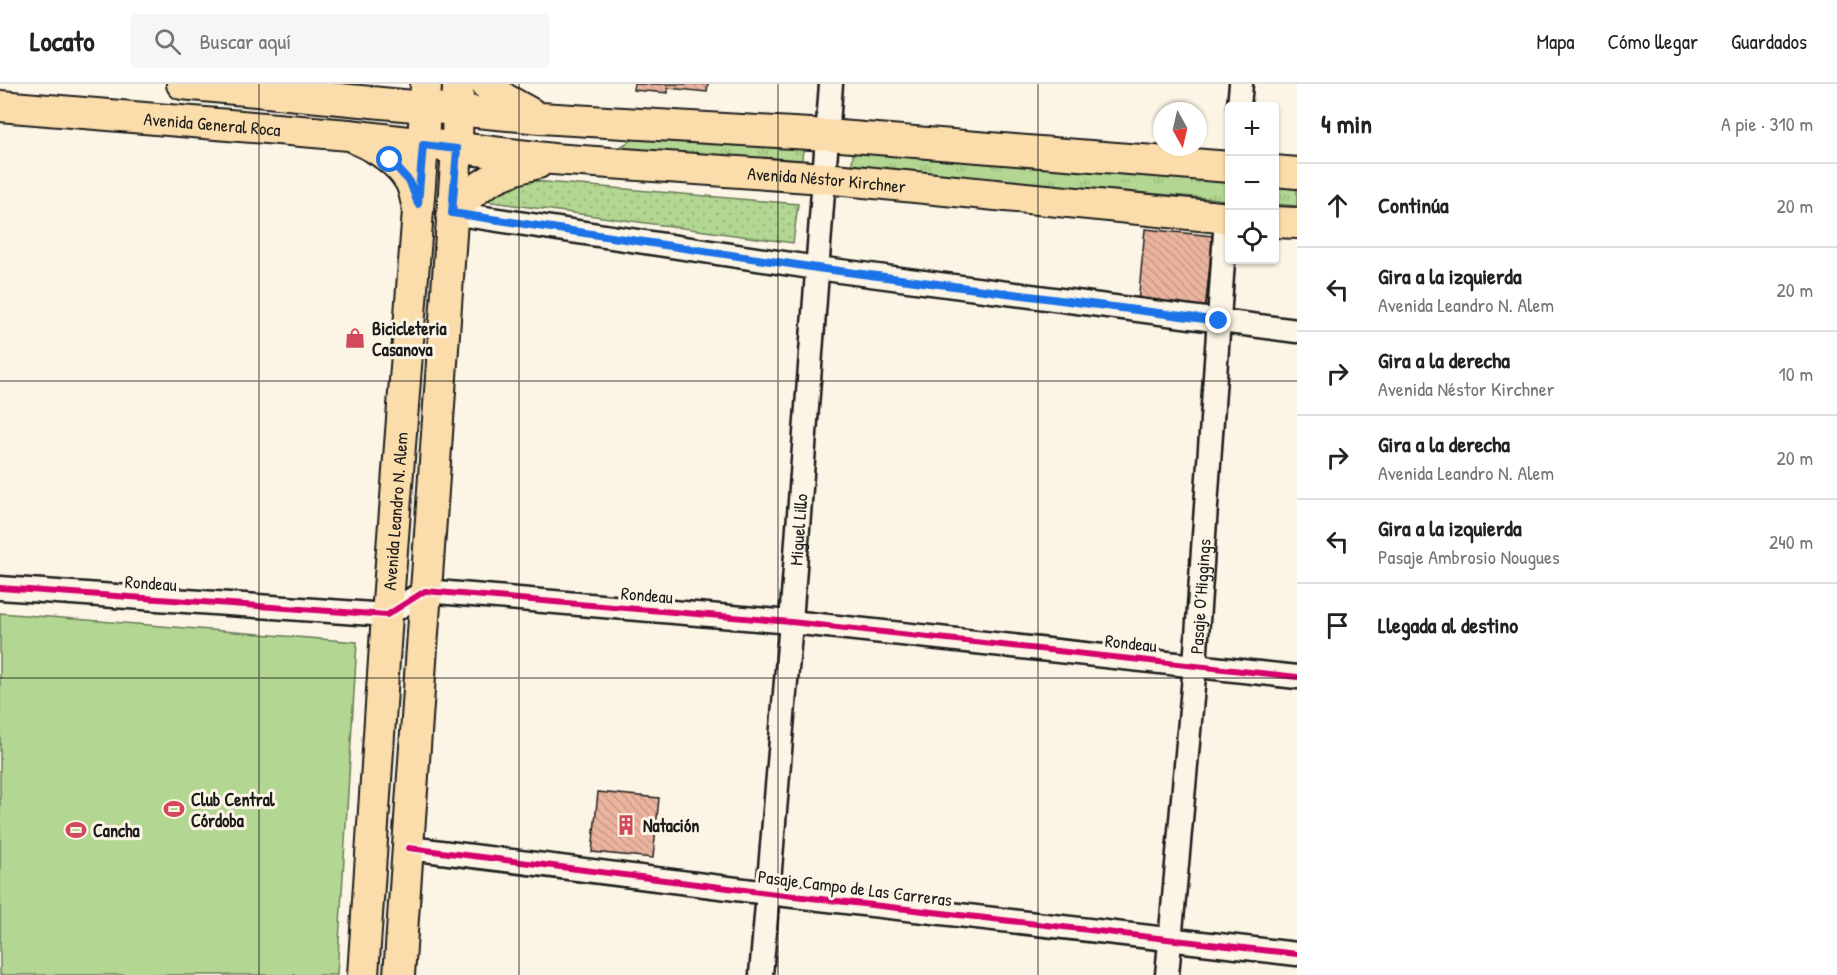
<!DOCTYPE html>
<html lang="es">
<meta charset="utf-8">
<style>
body{margin:0;font-family:"Patrick Hand",sans-serif;background:#f6f6f6;color:#222}
.controls{position:absolute;right:18px;top:18px;display:grid;overflow:hidden;border-radius:6px;box-shadow:0 2px 4px #0004}
.controls button{width:54px;height:54px;display:grid;place-items:center;padding:0;border:0;border-bottom:2px solid #e0e0e0;background:#fff;color:#222;font:30px sans-serif}
.compass{position:absolute;left:1153px;top:18px;width:54px;height:54px;border-radius:50%;background:#fff;box-shadow:0 2px 4px #0004;rotate:172deg}
.stop{position:absolute;width:18px;height:18px;margin:-14px;border:4px solid #1a73e8;border-radius:50%;background:#fff}
.stop.end{background:#1a73e8;border-color:#fff;box-shadow:0 2px 6px #0008}
.list{margin:0;padding:0;list-style:none}
h2{display:flex;justify-content:space-between;align-items:center;height:78px;margin:0;padding:0 24px;font-size:26px}
h2 small{font-size:20px;font-weight:400;color:#767676}
.list li{display:grid;grid-template-columns:39px 1fr auto;gap:18px;align-items:center;box-sizing:border-box;height:84px;padding:0 24px;border-top:2px solid #e0e0e0}
.list b{display:block;font-size:22px;white-space:nowrap}
.list p{margin:0;font-size:20px;white-space:nowrap;color:#767676}
.list em{font-size:20px;font-style:normal;color:#767676}
.icon{flex:none;width:33px;height:33px;fill:none;stroke:currentColor;stroke-width:2;stroke-linecap:round;stroke-linejoin:round}
.map{position:relative;flex:none;width:1297px;height:891px;overflow:hidden}
header{display:flex;align-items:center;gap:36px;box-sizing:border-box;height:84px;padding:0 30px;background:#fff;border-bottom:2px solid #e0e0e0}
header strong{font-size:28px}
nav{display:flex;gap:33px;margin-inline-start:auto;font-size:21px}
.search{width:420px;height:54px;background:#f6f6f6;display:flex;align-items:center;gap:15px;box-sizing:border-box;padding:0 21px;border-radius:6px;color:#767676;font-size:22px}
main{display:flex}
aside{flex:1;background:#fff}
.map>svg:first-child{display:block}
.grass{fill:url(#grass-tufts);stroke:#687a57;stroke-width:1.5}
.park{fill:url(#park-dots);stroke:#687a57;stroke-width:1.5}
.pitch{fill:#b3d792;stroke:#687a57;stroke-width:1.5}
.building{fill:url(#building-back-hatch);stroke:#1c1c1c;stroke-width:1.5}
.lines{fill:none;stroke-linecap:round;stroke-linejoin:round}
.minor-casing{stroke:#1c1c1c;stroke-width:27}
.major-casing{stroke:#1c1c1c;stroke-width:34}
.minor{stroke:#fcf5e5;stroke-width:22}
.major{stroke:#fbddab;stroke-width:30}
.cycleway-casing{stroke:#fcf5e5;stroke-width:10}
.cycleway{stroke:#d6006c;stroke-width:6}
.route{stroke:#1a73e8;stroke-width:8}
.grid{fill:none;stroke:#1c1c1c;stroke-width:1.5;stroke-opacity:0.55}
.labels{text-anchor:middle;dominant-baseline:central;stroke-width:6;stroke-linejoin:round;paint-order:stroke}
.street-label{font-size:18px;fill:#1c1c1c;stroke:#fcf5e5}
.poi-label{font-size:18px;font-weight:bold;fill:#1c1c1c;stroke:#fcf5e5;text-anchor:start}
</style>
<header>
<strong>Locato</strong>
<div class="search"><svg class="icon" aria-label="search" viewBox="0 0 24 24"><circle cx="10" cy="10" r="6"/><path d="M15 15l6 6"/></svg>Buscar aquí</div>
<nav><a>Mapa</a><a>Cómo llegar</a><a>Guardados</a></nav>
</header>
<main>
<div class="map">
<svg width="1297" height="891" viewBox="0 0 1297 891">
<defs>
<pattern id="grass-tufts" width="24" height="20" patternUnits="userSpaceOnUse" patternTransform="scale(1.5)"><rect width="24" height="20" fill="#b3d792"/><path d="M3 7l-1-3M5 7V3M7 7l1-3M15 17l-1-3M17 17v-4M19 17l1-3" fill="none" stroke="#99b87d"/></pattern>
<pattern id="park-dots" width="8" height="8" patternUnits="userSpaceOnUse" patternTransform="scale(1.5)"><rect width="8" height="8" fill="#b3d792"/><path d="M2 2h.1M6 6h.1" fill="none" stroke="#99b87d" stroke-width="1.8" stroke-linecap="round"/></pattern>
<pattern id="building-back-hatch" width="6" height="6" patternUnits="userSpaceOnUse" patternTransform="scale(1.5)"><rect width="6" height="6" fill="#eab49f"/><path d="M-1 5l2 2M0 0l6 6M5-1l2 2" fill="none" stroke="#c89a88"/></pattern>
</defs>
<rect width="100%" height="100%" fill="#fcf5e5"/>
<filter id="ink" filterUnits="userSpaceOnUse"><feTurbulence type="fractalNoise" baseFrequency=".0167" numOctaves="2"/><feDisplacementMap in="SourceGraphic" scale="12" xChannelSelector="R" yChannelSelector="G"/><feConvolveMatrix kernelMatrix="1 2 1 2 8 2 1 2 1" color-interpolation-filters="sRGB"/></filter>
<g filter="url(#ink)">
<path class="grass" d="M651 45 804 59 801 81 618 64Z
M855 60 1229 93V116L851 84Z
M1274 97 1297 99V122L1275 120Z"/>
<path class="park" d="M511 95 798 120 793 159 485 117Z"/>
<path class="pitch" d="M0 529 357 558 337 891H0Z"/>
<path class="building" d="M634 0H708L707 8 668 4V9L633 6Z
M1145 145 1213 152 1205 226 1138 219Z
M598 708 659 714 653 774 592 768Z"/>
<g class="lines">
<g class="minor-casing">
<g id="minor">
<path d="M1239 22 1241 0"/>
<path d="M452 129 817 184 1297 247"/>
<path d="M0 504 387 531 425 507 791 538 1297 593"/>
<path d="M409 764 768 809 1297 870"/>
<path id="s1" d="M761 891 791 538 831 0"/>
<path id="s2" d="M1167 891 1195 581 1226 134"/>
</g>
</g>
<g class="major-casing">
<g id="major">
<path d="M182 0 540 34 827 51 1230 83"/>
<path d="M486 0 505 15 532 30"/>
<path id="s3" d="M0 22 349 51 553 75 824 94 1230 134"/>
<path d="M359 56C378 64 400 79 410 97 414 104 415 113 417 120"/>
<path d="M1274 87 1297 89"/>
<path d="M452 129C479 99 498 88 538 79"/>
<path d="M1274 138 1297 139"/>
<path id="s4" d="M363 891 387 531 423 61 426 0"/>
<path d="M399 891 457 65 458 0"/>
</g>
</g>
<use href="#minor" class="minor"/>
<use href="#major" class="major"/>
<g class="cycleway-casing">
<path id="cycleway" d="M0 504 387 531 425 507 791 538 1297 593
M409 764 768 809 1297 870"/>
</g>
<use href="#cycleway" class="cycleway"/>
</g>
</g>
<g class="lines" filter="url(#ink)">
<path class="route" d="M390 76 410 98 418 120 423 61 457 65 452 129 817 184 1219 237"/>
</g>
<path class="grid" d="M259 0V891M519 0V891M778 0V891M1038 0V891M0 297H1297M0 594H1297"/>
<defs>
<g id="shop-bare" transform="scale(1.62)"><path d="M-5-2.5h2.3a2.7 3.5 0 0 1 5.4 0H5L5.5 6h-11ZM-1.5-2.5h3a1.5 2.3 0 0 0-3 0Z" fill="#d1495b" stroke="#fcf5e5" stroke-width="2.5" paint-order="stroke"/></g>
<g id="stadium-bare" transform="scale(1.62)"><path d="M0-5a6.5 5 0 1 0 0 10a6.5 5 0 1 0 0-10ZM-3.5-1.8h7v3.6h-7Z" fill="#d1495b" stroke="#fcf5e5" stroke-width="2.5" paint-order="stroke"/></g>
<g id="building-bare" transform="scale(1.62)"><path d="M-4-6H4V6H1V3H-1V6H-4ZM-2.5-4.3h1.7v1.8h-1.7ZM.8-4.3h1.7v1.8H.8ZM-2.5-1h1.7V.8h-1.7ZM.8-1h1.7V.8H.8Z" fill="#d1495b" stroke="#fcf5e5" stroke-width="2.5" paint-order="stroke"/></g>
</defs>
<g fill-rule="evenodd">
<use href="#shop-bare" x="355" y="254"/>
<use href="#stadium-bare" x="174" y="725"/>
<use href="#building-bare" x="626" y="741"/>
<use href="#stadium-bare" x="76" y="746"/>
</g>
<g class="labels">
<g class="street-label">
<text stroke="none"><textPath href="#s3" startOffset="213">Avenida General Roca</textPath></text>
<text stroke="none"><textPath href="#s3" startOffset="830">Avenida Néstor Kirchner</textPath></text>
<text stroke="none"><textPath href="#s4" startOffset="465">Avenida Leandro N. Alem</textPath></text>
<text stroke="none"><textPath href="#s1" startOffset="447">Miguel Lillo</textPath></text>
<text transform="translate(151 499) rotate(4)">Rondeau</text>
<text transform="translate(647 511) rotate(5)">Rondeau</text>
<text stroke="none"><textPath href="#s2" startOffset="380">Pasaje O´Higgings</textPath></text>
<text transform="translate(1131 559) rotate(6)">Rondeau</text>
<text transform="translate(855 804) rotate(7)">Pasaje Campo de Las Carreras</text>
</g>
<g class="poi-label">
<text x="372" y="244">Bicicleteria<tspan x="372" dy="21">Casanova</tspan></text>
<text x="191" y="715">Club Central<tspan x="191" dy="21">Córdoba</tspan></text>
<text x="643" y="741">Natación</text>
<text x="93" y="746">Cancha</text>
</g>
</g>
</svg>
<div class="controls">
<button>+</button>
<button>−</button>
<button><svg class="icon" aria-label="locate" viewBox="0 0 24 24"><circle cx="12" cy="12" r="6"/><path d="M12 2v4M12 18v4M2 12h4M18 12h4"/></svg></button>
</div>
<svg class="compass" viewBox="-18 -18 36 36"><path d="M0-13l5 13h-10z" fill="#e53935"/><path d="M0 13l5-13h-10z" fill="#767676"/></svg>
<div class="stop" style="left:390px;top:76px"></div>
<div class="stop end" style="left:1219px;top:237px"></div>
</div>
<aside>
<h2>4 min<small>A pie · 310 m</small></h2>
<ul class="list">
<li><svg class="icon" aria-label="ahead" viewBox="0 0 24 24"><path d="M12 20V5M6 11l6-6 6 6"/></svg><div><b>Continúa</b></div><em>20 m</em></li>
<li><svg class="icon" aria-label="left" viewBox="0 0 24 24"><path d="M17 20v-9H6M10 6l-5 5 5 5"/></svg><div><b>Gira a la izquierda</b><p>Avenida Leandro N. Alem</p></div><em>20 m</em></li>
<li><svg class="icon" aria-label="right" viewBox="0 0 24 24"><path d="M7 20v-9h11M14 6l5 5-5 5"/></svg><div><b>Gira a la derecha</b><p>Avenida Néstor Kirchner</p></div><em>10 m</em></li>
<li><svg class="icon" aria-label="right" viewBox="0 0 24 24"><path d="M7 20v-9h11M14 6l5 5-5 5"/></svg><div><b>Gira a la derecha</b><p>Avenida Leandro N. Alem</p></div><em>20 m</em></li>
<li><svg class="icon" aria-label="left" viewBox="0 0 24 24"><path d="M17 20v-9H6M10 6l-5 5 5 5"/></svg><div><b>Gira a la izquierda</b><p>Pasaje Ambrosio Nougues</p></div><em>240 m</em></li>
<li><svg class="icon" aria-label="arrive" viewBox="0 0 24 24"><path d="M6 21V4h12l-3 4 3 4H6"/></svg><div><b>Llegada al destino</b></div></li>
</ul>
</aside>
</main>
